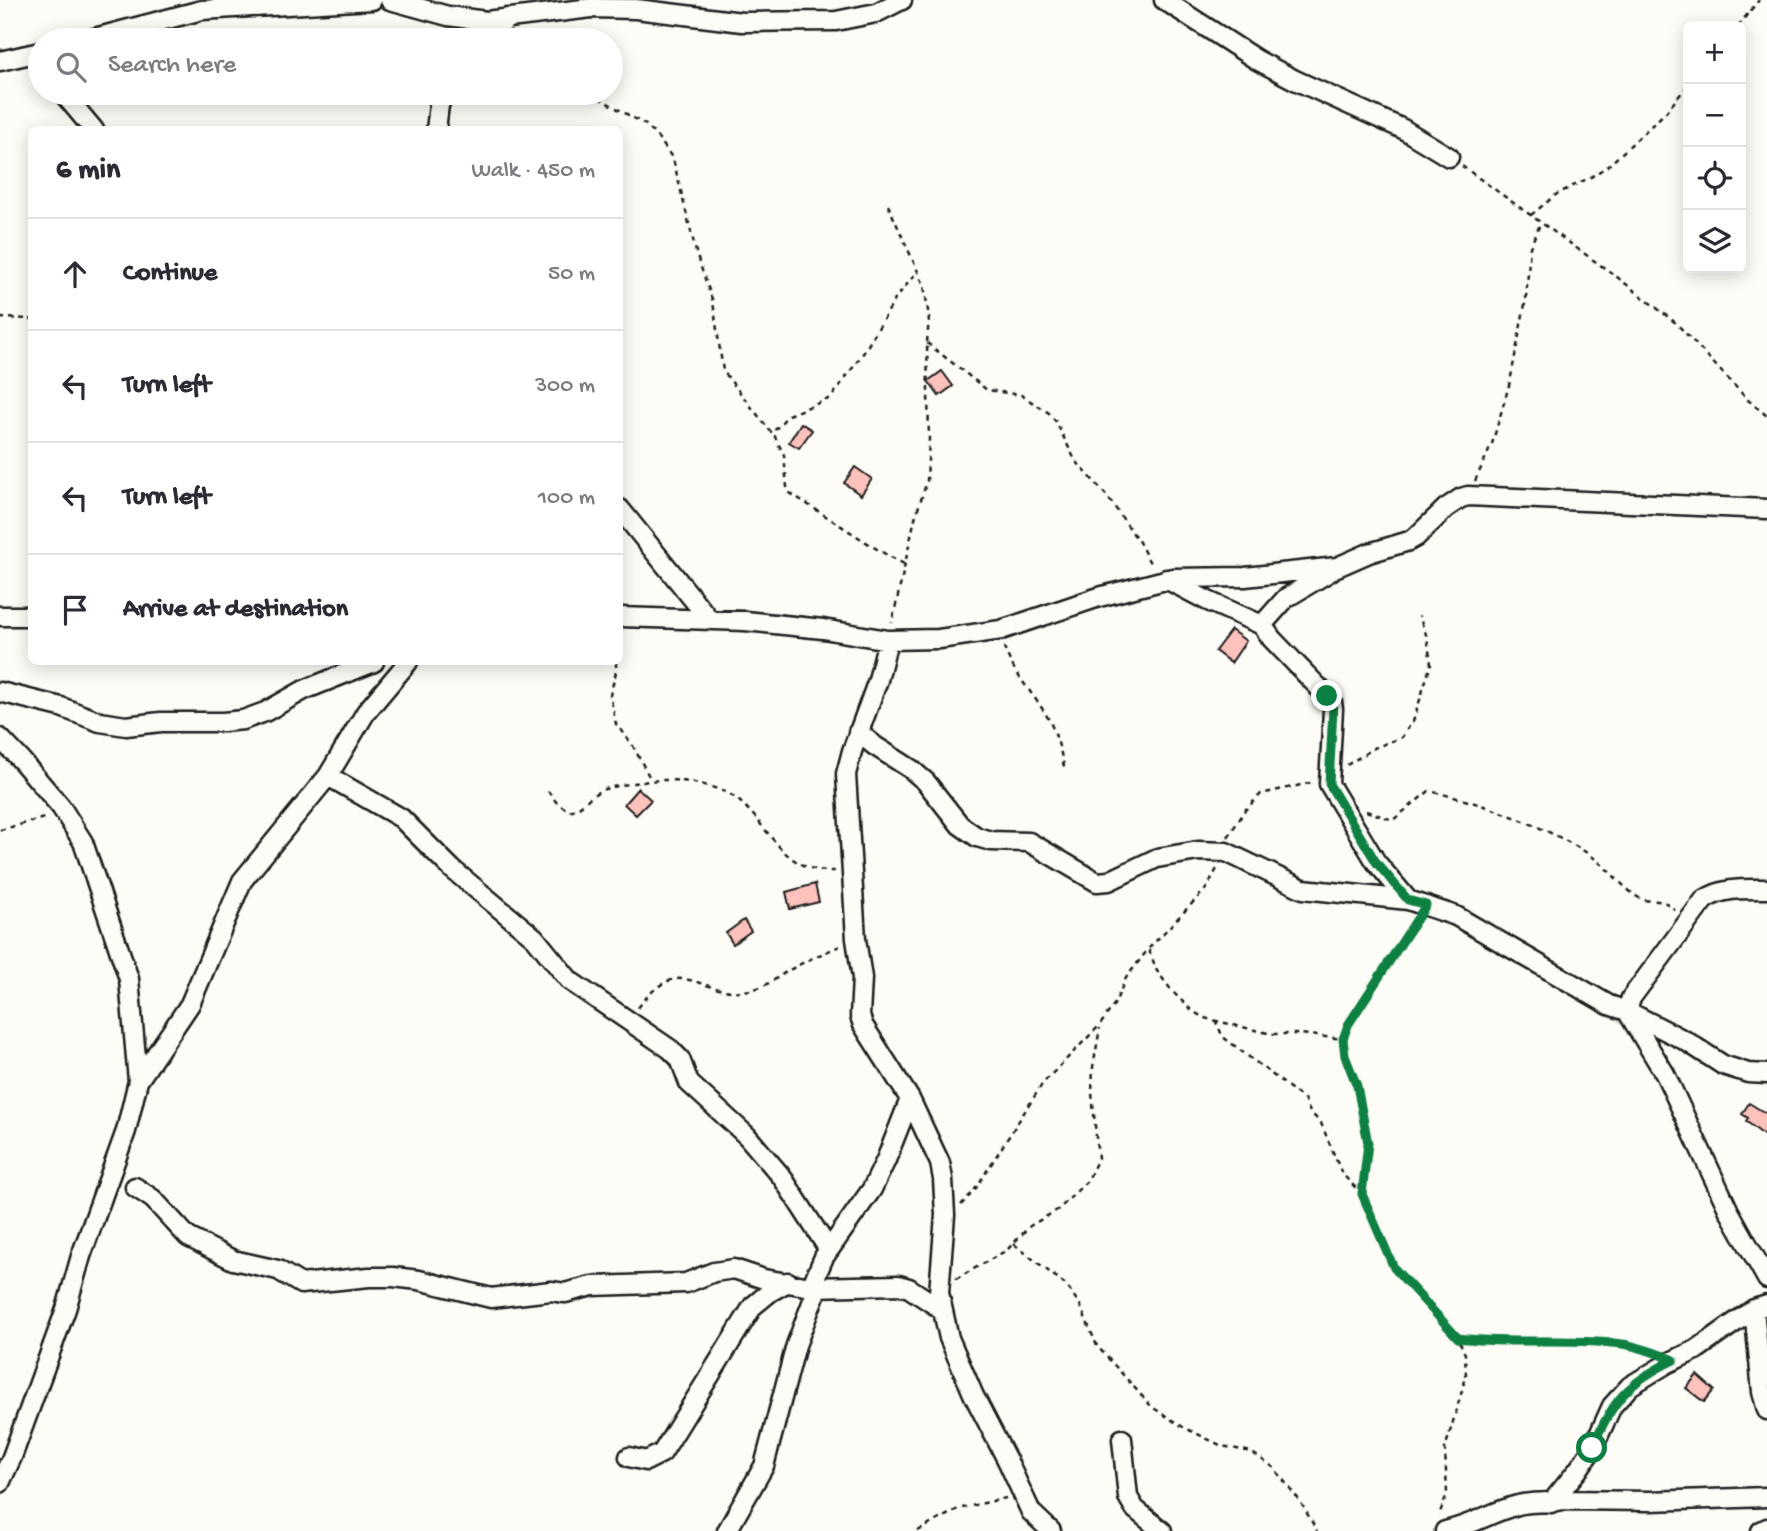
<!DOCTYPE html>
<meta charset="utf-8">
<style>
body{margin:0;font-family:"Gochi Hand",sans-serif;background:#f7f7f7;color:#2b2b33}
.controls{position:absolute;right:21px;top:21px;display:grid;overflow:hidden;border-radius:10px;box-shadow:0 4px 18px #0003}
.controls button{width:63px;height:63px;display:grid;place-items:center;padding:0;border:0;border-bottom:2px solid #e1e1e2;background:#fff;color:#2b2b33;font:35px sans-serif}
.stop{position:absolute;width:21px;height:21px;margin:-16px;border:5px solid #0b8043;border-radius:50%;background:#fff}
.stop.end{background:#0b8043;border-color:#fff;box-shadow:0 2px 7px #0008}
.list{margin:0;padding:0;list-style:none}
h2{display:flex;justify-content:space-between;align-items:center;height:91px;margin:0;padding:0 28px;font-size:30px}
h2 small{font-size:23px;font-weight:400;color:#7c7c81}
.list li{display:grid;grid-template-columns:46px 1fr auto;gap:21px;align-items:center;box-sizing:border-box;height:112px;padding:0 28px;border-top:2px solid #e1e1e2}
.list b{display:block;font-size:26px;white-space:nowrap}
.list em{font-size:23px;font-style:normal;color:#7c7c81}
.icon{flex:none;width:38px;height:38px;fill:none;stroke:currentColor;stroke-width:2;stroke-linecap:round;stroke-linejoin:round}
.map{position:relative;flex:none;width:1767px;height:1531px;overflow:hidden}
.search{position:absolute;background:#fff;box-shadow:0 4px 18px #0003;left:28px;top:28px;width:595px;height:77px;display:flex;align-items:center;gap:18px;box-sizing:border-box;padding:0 24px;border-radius:38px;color:#7c7c81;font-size:26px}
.panel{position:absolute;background:#fff;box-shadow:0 4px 18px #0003;left:28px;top:126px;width:595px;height:539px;border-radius:10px}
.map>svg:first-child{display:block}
.building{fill:#fec2bc;stroke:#1c1c1c;stroke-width:2}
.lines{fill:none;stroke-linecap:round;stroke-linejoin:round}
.minor-casing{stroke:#1c1c1c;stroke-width:23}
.path{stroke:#1c1c1c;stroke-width:2.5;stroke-dasharray:5 5;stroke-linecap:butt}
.minor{stroke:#fdfcf7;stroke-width:18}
.route{stroke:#0b8043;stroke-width:9}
</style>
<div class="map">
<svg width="1767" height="1531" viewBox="0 0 1767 1531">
<rect width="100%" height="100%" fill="#fdfcf7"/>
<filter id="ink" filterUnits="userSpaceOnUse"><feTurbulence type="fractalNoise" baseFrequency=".0143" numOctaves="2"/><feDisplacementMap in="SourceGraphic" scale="14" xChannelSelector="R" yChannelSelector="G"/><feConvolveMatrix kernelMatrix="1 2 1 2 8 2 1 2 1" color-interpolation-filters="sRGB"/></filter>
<g filter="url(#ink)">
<path class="building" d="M942 371 953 386 939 396 928 381Z
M801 423 812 430 799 448 789 442Z
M855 467 872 479 861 495 844 483Z
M1231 630 1246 641 1231 663 1215 651Z
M638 788 651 800 636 815 624 804Z
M815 884 819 902 790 909 786 892Z
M744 920 751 931 733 944 726 933Z
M1749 1103 1767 1114V1138L1746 1121 1748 1118 1742 1114Z
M1697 1375 1714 1390 1704 1402 1686 1388Z"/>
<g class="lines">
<g class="minor-casing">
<path id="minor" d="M390 0 448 16 486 21 591 8 636 9 742 22 836 21 876 13 902 0
M1164 0 1257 60 1295 80 1403 129 1449 157
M87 40 202 10 372 0
M488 40 507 18
M0 61 40 52
M63 93 94 130
M436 130 439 105 445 93
M620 509 709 619
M1166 579 1208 601 1262 625 1272 639 1327 696 1332 702 1333 709 1329 784 1376 862 1408 900
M0 616H32
M620 617 745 621 823 629 888 640 939 639 1001 630 1099 597 1173 578 1245 577 1337 567 1369 553 1409 541 1416 537 1446 508 1461 498 1468 496 1767 509
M1262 625 1286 598 1331 571
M888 640 878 680 852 751 846 774 856 939 862 978 860 1016 863 1025 910 1099 940 1163 943 1179 945 1215 939 1293 949 1338 974 1396 1008 1462 1031 1512 1051 1531
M0 692 61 707 100 722 126 726 161 722H223L243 720 265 712 304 690 374 662
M858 732 875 746 911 769 926 782 960 825 977 837 991 841 1029 842 1097 882 1109 881 1157 858 1198 851 1226 852 1303 889 1408 900 1456 916 1609 1005 1627 1011 1686 1041 1723 1065 1748 1073 1767 1074
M0 738 21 760 61 807 83 842 129 979 138 1081
M328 776 401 818 452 869 535 938 570 981 670 1049 680 1059 689 1083 747 1136 782 1177 829 1250
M1767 889C1745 889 1723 887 1704 900L1631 998 1627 1011 1665 1074 1729 1211 1767 1279
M135 1187 153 1199 188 1237 233 1260 278 1270 301 1284 369 1277H393L419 1280 491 1298 551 1291 565 1293 592 1286 686 1283 714 1272 734 1269 764 1279 811 1287 899 1285 909 1288 941 1309
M811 1287 824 1257 872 1189 886 1160 910 1099
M1754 1309 1762 1392 1767 1410
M1122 1439 1128 1497 1135 1509 1162 1531
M629 1457 646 1461 662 1453 753 1306 770 1292 788 1282
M0 1483 12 1457 66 1309 81 1256 126 1131 138 1081 190 1004 242 881 328 776 366 712 408 662
M1551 1503 1578 1470 1593 1448 1612 1406 1630 1386 1668 1363 1696 1350 1754 1309 1767 1305
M727 1531 764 1466 796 1345 818 1287
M1445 1531C1471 1526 1493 1511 1518 1505 1533 1501 1548 1504 1562 1500L1650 1501 1767 1497
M1761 1531 1767 1528"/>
</g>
<path class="path" d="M1738 26 1759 0
M590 93 646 125 660 140 673 159 697 256 713 302 723 371 775 437
M1462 166 1617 277 1676 323 1748 400 1767 416
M888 205 924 285 929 317 927 343 929 439 927 481 915 518 892 623
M1531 215 1557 194 1591 177 1609 165 1666 112 1688 85
M0 318 32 319
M927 343 987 390 1021 395 1049 413 1056 422 1075 460 1107 496 1139 542 1151 565
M1475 481 1492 444 1510 382 1526 299 1530 247 1541 222
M904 564 880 551 790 493 787 487 784 455 775 437V430L788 415 831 398 864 352 896 298 917 272
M1004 647C1014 676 1033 692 1048 718 1057 735 1061 753 1065 771
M616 662V672L610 695 616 724 633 746 651 780
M1347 765 1374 748 1402 737 1414 719 1431 664 1427 637 1419 616
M548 791 557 803 569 811C583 808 587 797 600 791 608 786 652 780 663 780 680 779 717 786 731 795 770 821 779 874 836 871
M1366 811 1393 820 1429 791C1481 802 1539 824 1584 851 1604 863 1618 883 1636 896 1650 906 1660 894 1675 910
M0 830 48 817
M1228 837 1245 810 1261 794 1314 782
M1417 919 1347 1025 1343 1039 1345 1056 1357 1086 1368 1144 1362 1194 1394 1268 1458 1338 1465 1354 1466 1377 1445 1449 1447 1494 1439 1515
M1149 950 1157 971 1172 991 1191 1010 1204 1018 1272 1034H1301L1343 1039
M638 1008C683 947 702 1003 754 989 767 986 775 979 786 972 803 962 823 953 840 946
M1215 1020 1223 1037 1304 1099 1310 1112 1321 1123 1342 1174 1362 1194
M961 1205 974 1191 1043 1083 1100 1025 1115 1003 1126 978 1149 948 1206 889 1218 867
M1014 1244 1067 1286 1080 1305 1097 1346 1152 1407 1183 1427 1222 1446 1251 1452 1273 1467 1300 1501 1317 1531
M956 1279 1007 1250 1030 1226 1059 1209 1088 1180 1098 1158 1092 1093 1093 1067 1100 1028
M1458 1338C1524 1347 1586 1332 1651 1352
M918 1531 958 1509 1006 1498"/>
<use href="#minor" class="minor"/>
</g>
</g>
<g class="lines" filter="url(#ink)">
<path class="route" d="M1327 696 1332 702 1333 709 1329 784 1376 862 1408 900 1426 905 1348 1025 1343 1039 1345 1056 1357 1086 1368 1143 1362 1194 1394 1268 1458 1338C1512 1345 1567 1337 1622 1344 1640 1346 1658 1354 1674 1360 1628 1382 1612 1401 1592 1448"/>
</g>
</svg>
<div class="controls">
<button>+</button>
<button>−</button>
<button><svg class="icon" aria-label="locate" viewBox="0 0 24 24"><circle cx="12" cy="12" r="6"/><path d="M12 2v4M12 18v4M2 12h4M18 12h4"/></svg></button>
<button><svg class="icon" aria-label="layers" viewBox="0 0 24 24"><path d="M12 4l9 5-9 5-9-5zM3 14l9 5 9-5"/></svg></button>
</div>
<div class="stop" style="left:1592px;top:1448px"></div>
<div class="stop end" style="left:1327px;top:696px"></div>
<div class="search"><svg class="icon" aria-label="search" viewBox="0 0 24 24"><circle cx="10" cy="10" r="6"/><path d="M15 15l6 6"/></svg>Search here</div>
<section class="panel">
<h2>6 min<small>Walk · 450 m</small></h2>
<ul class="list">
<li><svg class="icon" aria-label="ahead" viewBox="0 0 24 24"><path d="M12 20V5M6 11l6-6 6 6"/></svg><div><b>Continue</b></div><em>50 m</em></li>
<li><svg class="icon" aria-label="left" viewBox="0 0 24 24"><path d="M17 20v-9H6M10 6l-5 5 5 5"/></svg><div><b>Turn left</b></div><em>300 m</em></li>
<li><svg class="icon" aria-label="left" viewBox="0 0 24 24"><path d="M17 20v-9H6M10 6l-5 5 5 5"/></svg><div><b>Turn left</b></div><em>100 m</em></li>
<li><svg class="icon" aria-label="arrive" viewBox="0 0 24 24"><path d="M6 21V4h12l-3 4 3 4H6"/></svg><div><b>Arrive at destination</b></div></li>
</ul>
</section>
</div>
